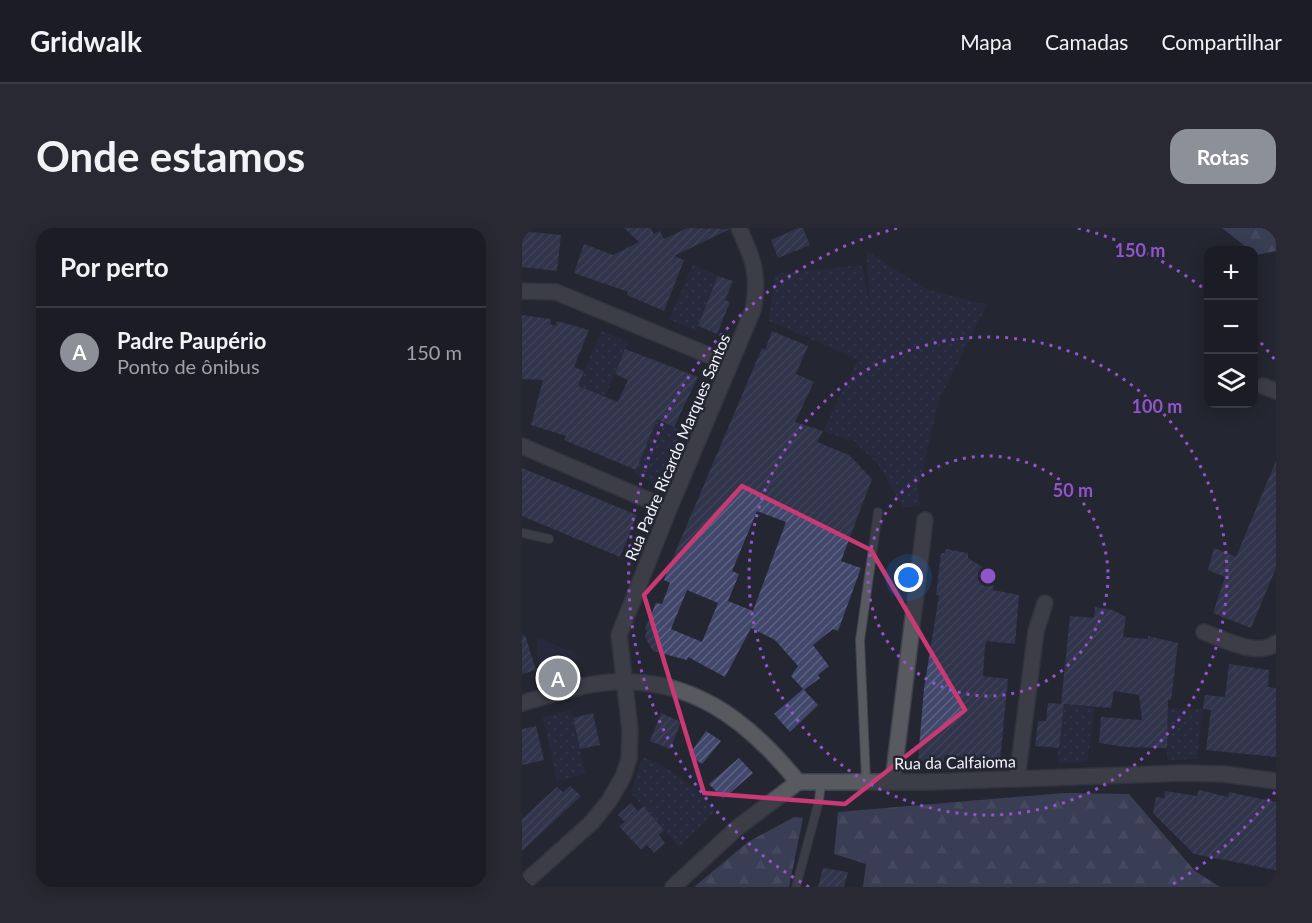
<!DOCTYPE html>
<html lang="pt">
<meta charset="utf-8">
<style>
body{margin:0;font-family:Lato,sans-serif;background:#282932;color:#f1f3f6}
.controls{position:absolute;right:18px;top:18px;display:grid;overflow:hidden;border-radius:12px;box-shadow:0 3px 15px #0003}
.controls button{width:54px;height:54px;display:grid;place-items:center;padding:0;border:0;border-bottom:2px solid #393a43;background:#1b1c26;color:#f1f3f6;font:30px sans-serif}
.you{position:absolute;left:387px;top:350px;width:21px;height:21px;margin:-15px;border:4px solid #fff;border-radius:50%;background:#1a73e8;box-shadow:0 0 0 9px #1a73e833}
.badge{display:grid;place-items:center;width:39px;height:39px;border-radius:50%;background:#8c9099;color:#fff;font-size:20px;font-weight:700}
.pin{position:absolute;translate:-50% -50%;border:3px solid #fff;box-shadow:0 2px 6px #0006}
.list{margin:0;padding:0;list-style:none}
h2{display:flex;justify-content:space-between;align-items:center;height:78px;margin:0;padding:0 24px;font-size:26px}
h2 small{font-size:20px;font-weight:400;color:#a0a1a7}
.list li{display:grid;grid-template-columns:39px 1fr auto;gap:18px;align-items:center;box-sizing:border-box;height:90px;padding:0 24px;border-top:2px solid #393a43}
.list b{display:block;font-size:22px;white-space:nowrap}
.list p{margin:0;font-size:20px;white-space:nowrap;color:#a0a1a7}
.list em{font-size:20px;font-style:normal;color:#a0a1a7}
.icon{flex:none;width:33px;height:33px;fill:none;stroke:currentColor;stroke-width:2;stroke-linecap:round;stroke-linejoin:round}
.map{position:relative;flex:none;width:754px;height:659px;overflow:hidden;border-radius:18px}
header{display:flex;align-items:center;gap:36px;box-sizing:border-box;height:84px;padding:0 30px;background:#1b1c26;border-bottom:2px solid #393a43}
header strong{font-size:28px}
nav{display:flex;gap:33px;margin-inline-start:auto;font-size:21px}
.intro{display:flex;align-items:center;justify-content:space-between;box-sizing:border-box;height:144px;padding:0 36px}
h1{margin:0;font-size:42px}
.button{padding:15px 27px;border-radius:18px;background:#8c9099;color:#fff;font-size:21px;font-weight:700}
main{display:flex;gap:36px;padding:0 36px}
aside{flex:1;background:#1b1c26;border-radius:18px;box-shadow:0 3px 15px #0003}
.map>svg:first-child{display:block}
.grass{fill:url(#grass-dots)}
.forest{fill:url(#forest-firs)}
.garden{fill:#2c304d}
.building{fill:url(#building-hatch);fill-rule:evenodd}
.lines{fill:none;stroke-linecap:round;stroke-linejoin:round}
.service-casing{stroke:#41434e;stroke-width:10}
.minor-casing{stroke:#41434e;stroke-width:18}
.service{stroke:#595a60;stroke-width:8}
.minor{stroke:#595a60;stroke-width:15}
.marked{fill:none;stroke:#c93973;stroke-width:4.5;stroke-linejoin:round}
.ring{fill:none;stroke:#9354cb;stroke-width:3;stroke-dasharray:3 6}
.labels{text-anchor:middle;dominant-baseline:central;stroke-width:5;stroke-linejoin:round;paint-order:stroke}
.street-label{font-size:16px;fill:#f1f2fb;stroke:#242632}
.centre{fill:#9354cb;stroke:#242632;stroke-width:3}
.ring-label{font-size:18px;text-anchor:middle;font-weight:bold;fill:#9354cb;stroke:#242632;stroke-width:5;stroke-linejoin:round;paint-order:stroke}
</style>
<header>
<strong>Gridwalk</strong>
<nav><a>Mapa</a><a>Camadas</a><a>Compartilhar</a></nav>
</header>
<div class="intro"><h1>Onde estamos</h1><a class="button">Rotas</a></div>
<main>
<aside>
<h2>Por perto<small></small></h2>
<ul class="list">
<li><span class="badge">A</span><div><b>Padre Paupério</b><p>Ponto de ônibus</p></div><em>150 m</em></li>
</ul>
</aside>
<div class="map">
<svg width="754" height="659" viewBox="0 0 754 659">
<defs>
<pattern id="grass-dots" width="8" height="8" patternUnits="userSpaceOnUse" patternTransform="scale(1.5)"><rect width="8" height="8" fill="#2c304d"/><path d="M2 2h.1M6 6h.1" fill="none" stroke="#41445f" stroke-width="1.8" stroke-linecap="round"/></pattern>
<pattern id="forest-firs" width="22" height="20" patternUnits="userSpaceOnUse" patternTransform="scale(1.5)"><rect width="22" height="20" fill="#555b81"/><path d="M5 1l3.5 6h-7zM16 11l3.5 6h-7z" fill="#6e7394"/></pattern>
<pattern id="building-hatch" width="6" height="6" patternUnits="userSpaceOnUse" patternTransform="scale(1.5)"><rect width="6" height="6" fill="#42476c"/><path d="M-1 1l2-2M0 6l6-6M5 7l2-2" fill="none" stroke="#5e6282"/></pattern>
</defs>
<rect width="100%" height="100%" fill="#242632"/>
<path class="grass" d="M344 23 404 61 465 77 417 172 396 262 398 278 381 279 356 236 333 214 301 203 342 119 335 131 247 93 253 46 340 37 348 78Z
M171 36 196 48 174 103 147 91Z
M79 103 106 114 83 169 56 158Z
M135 191 160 202 135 256 112 246Z
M542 476 573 480 565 534 535 535Z
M646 480 681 481 675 531 645 532Z
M49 482 63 546 35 553 21 489Z
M120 529C150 539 173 560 194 583L157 619 109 565Z"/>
<path class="forest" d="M700 0H754V23L734 27Z
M542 565 607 566 673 643 698 659H341L344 636 312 626 316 584Z
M272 589 281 590 267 659H172L226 614Z"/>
<path class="garden" d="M16 410 54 425 55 432 35 446 24 450C16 443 13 419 16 410Z"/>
<path class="building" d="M102 0H129L132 6 138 3 142 11 165 0 208 1 152 28 162 32 142 83 105 67 106 64 52 45 62 16 91 27 117 14Z
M276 0H281L288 17 256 30 249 12Z
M0 3 39 7 35 43 0 39Z
M196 48 211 53 203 72 208 74 195 106 176 98Z
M0 87 29 91 28 96 33 98 35 93 67 102 52 139 62 143 56 158 96 174 106 152 93 146 103 121 176 149 152 199 135 191 114 242 42 212 44 208 9 197 21 152 0 151Z
M250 103 286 118 274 146 292 154 273 194 301 203 295 214 327 227 350 251 319 333 339 340 316 403 311 401 291 417 307 438 296 447 298 450 282 462 296 477 268 504 252 486 281 461 269 448 276 438 253 412 229 400 203 449 166 429 165 432 131 423 123 409 125 402 123 401 134 375 140 376 148 355 142 352 150 332 240 120 243 122ZM235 283 264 294 231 383 206 373 217 346 210 343ZM165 362 196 375 180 414 149 401Z
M754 233V340L729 400 691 385 703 349 686 342 692 320 714 329Z
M0 240 115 287 98 329 0 288Z
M424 321 446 325V330L473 347 471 362 497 367 493 416 465 413 463 418 461 448 486 451 478 533 423 527 421 535 396 532 402 461 417 367H414L416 350 419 325H423Z
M573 379 591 382 604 389 601 409 626 411V408L656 415 649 472H646L645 520 604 519 577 515 579 489 620 492 617 467 592 463 589 480 542 476 537 520 513 518 516 493H524L526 475 542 476H539L548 388 572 390Z
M3 407 14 442 0 446V408Z
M707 436 747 442 746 459 754 460V529L684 522 689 482 681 481 683 467 703 469Z
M71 485 78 517 58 521 51 490Z
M139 485 159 494 148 521 128 513Z
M14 498 22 532 0 537V501Z
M184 503 199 513 180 536 167 527Z
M217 530 231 545 201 571 187 556Z
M48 558 59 568 0 623V591L35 559 41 564Z
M677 562 706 569 707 564 754 574V642L672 626 631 585 634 569 642 570 643 563 675 568Z
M109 575 116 583 121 578 142 602 137 607 143 615 132 625 125 617 119 622 97 598 103 594 96 587Z
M301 640 326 644 322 659H296Z"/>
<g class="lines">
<g class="service-casing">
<path id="service" d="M0 305 27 311
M344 553 338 412 356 284
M274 659 297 573 299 553"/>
</g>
<g class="minor-casing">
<path id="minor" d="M0 63 34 64 208 136
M741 158 754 163
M0 218 147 281
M682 404C701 411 736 430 754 415
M0 475C26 468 53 458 80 455 165 445 225 491 276 554
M495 551 514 403 523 375
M371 553 403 292
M0 657 70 594 87 573 101 549 107 531 108 502 97 407 147 281 231 82C238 47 231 31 217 0
M151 659 215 600 276 554H405L662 545 702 546 754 553"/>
</g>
<use href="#service" class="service"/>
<use href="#minor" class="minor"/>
</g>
<path d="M0 0H754V659H0ZM220 258 349 322 443 482 323 576 182 565 122 367Z" fill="#242632" fill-opacity=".55" fill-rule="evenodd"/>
<path class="marked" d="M220 258 349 322 443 482 323 576 182 565 122 367Z"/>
<g class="ring">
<circle cx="466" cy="348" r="120"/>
<circle cx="466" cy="348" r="239"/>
<path d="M753 564A359 359 0 0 1 646 659M287 659A359 359 0 0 1 376 0M556 0A359 359 0 0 1 685 63M733 108A359 359 0 0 1 753 132"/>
</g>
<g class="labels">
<g class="street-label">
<text transform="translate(155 219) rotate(-67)">Rua Padre Ricardo Marques Santos</text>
<text transform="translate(433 534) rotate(-1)">Rua da Calfaioma</text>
</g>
</g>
<circle cx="466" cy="348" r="9" class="centre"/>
<g class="ring-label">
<text x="618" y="29">150 m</text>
<text x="635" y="185">100 m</text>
<text x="551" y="269">50 m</text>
</g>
</svg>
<div class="controls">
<button>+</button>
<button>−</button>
<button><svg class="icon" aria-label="layers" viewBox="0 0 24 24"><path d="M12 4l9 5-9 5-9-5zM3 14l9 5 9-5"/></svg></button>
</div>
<div class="you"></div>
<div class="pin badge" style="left:36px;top:450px">A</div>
</div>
</main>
